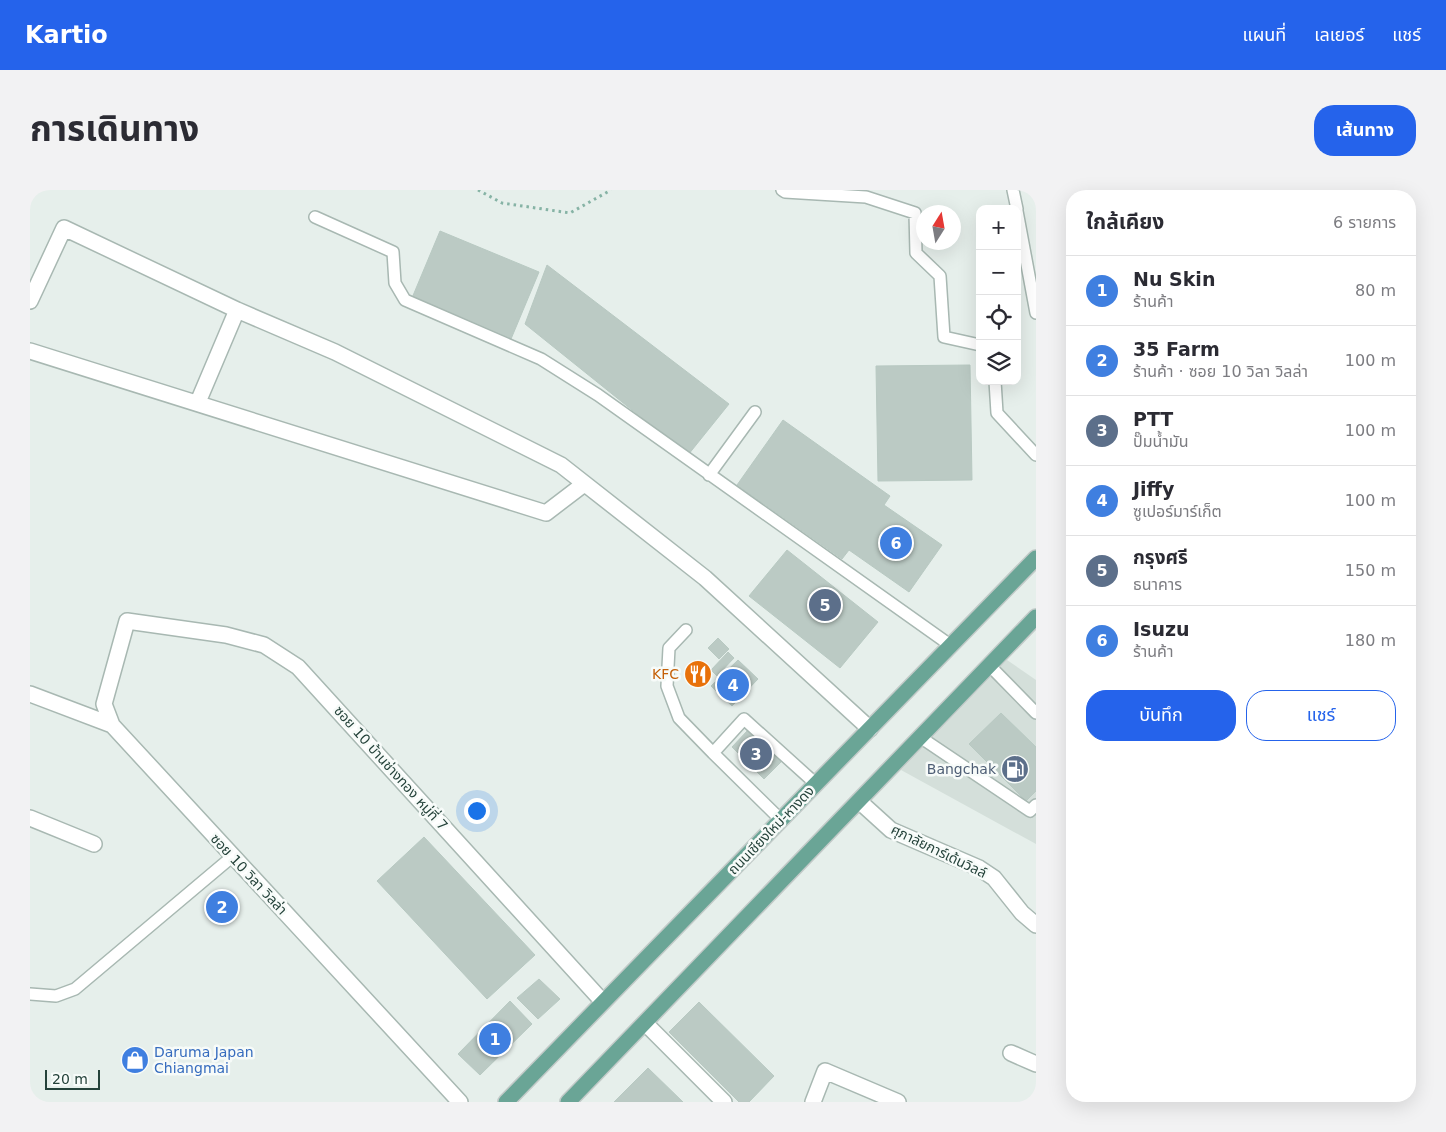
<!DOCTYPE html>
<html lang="th">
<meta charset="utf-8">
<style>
body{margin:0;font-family:"DejaVu Sans","Noto Sans Thai",sans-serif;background:#f2f2f3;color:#2b2b33}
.controls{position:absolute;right:15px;top:15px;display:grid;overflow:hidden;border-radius:10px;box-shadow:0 5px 20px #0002}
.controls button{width:45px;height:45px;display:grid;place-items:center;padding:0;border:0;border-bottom:1px solid #e1e1e2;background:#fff;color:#2b2b33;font:25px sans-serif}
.compass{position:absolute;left:886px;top:15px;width:45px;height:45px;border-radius:50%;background:#fff;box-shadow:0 5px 20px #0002;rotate:11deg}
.scale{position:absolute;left:15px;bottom:12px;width:55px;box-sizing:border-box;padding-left:5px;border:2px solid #24423a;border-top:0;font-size:14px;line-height:18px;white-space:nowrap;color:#24423a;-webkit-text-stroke:4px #f7fbf9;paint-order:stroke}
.you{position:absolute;left:446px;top:620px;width:18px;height:18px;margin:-12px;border:4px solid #fff;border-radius:50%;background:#1a73e8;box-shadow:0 0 0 8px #1a73e833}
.badge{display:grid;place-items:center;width:32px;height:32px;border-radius:50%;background:#2563eb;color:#fff;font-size:16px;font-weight:700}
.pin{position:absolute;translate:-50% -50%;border:2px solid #fff;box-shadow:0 1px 5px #0006}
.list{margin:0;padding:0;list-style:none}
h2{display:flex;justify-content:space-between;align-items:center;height:65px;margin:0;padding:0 20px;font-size:21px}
h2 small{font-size:16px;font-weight:400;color:#7c7c81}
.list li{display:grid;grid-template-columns:32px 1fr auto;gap:15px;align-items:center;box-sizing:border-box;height:70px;padding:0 20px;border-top:1px solid #e1e1e2}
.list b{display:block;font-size:19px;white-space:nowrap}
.list p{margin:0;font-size:16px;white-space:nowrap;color:#7c7c81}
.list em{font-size:16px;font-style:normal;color:#7c7c81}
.actions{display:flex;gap:10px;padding:15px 20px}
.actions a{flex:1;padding:11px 0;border:1px solid #2563eb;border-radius:20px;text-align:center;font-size:18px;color:#2563eb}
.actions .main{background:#2563eb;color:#fff}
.icon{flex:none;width:28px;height:28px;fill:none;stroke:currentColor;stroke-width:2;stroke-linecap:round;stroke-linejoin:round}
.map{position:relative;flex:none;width:1006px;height:912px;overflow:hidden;border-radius:20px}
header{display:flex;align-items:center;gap:30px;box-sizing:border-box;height:70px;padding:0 25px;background:#2563eb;color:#fff}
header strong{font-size:24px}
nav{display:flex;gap:28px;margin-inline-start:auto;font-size:18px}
.intro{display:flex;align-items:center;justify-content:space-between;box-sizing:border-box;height:120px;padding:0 30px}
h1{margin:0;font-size:35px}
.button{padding:12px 22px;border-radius:20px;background:#2563eb;color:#fff;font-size:18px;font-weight:700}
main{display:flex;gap:30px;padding:0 30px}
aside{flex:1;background:#fff;border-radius:20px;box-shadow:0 5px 20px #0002}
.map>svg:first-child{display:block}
.built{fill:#d4dfda}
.building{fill:#bbcac4;stroke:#b8c9c2}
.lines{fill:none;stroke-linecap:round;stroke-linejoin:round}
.service-casing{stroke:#a8b8b2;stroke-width:14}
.minor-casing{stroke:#a8b8b2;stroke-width:18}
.primary-casing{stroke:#c2cac8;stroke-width:18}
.path{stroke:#86b3a5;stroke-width:3;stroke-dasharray:2.5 4;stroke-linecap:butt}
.service{stroke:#fff;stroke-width:11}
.minor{stroke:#fff;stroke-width:15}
.primary{stroke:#6aa596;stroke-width:15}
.labels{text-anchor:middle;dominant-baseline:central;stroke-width:5;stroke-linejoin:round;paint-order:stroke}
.food-label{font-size:14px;fill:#c56008;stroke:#f7fbf9;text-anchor:end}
.street-label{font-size:14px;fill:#24423a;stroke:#f7fbf9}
.service-label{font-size:14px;fill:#4e5e75;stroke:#f7fbf9;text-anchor:end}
.shop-label{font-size:14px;fill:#366cbe;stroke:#f7fbf9;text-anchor:start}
</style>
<header>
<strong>Kartio</strong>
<nav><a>แผนที่</a><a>เลเยอร์</a><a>แชร์</a></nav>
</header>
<div class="intro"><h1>การเดินทาง</h1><a class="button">เส้นทาง</a></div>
<main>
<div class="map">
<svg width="1006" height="912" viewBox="0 0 1006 912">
<rect width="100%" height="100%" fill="#e6efeb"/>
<path class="built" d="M977 470 1006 490V654L871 580Z"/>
<path class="building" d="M410 41 509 82 481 149 382 108Z
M517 75 699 214 658 265 495 134Z
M940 175 942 290 848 291 846 176Z
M753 230 860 306 854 315 912 355 879 402 819 360 812 369 707 295Z
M757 360 848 432 810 478 719 406Z
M688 448 699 459 689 469 678 458Z
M698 462 704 468 687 486 681 480Z
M708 470 728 489 702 516 681 496Z
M666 471 679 484 668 495 655 482Z
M971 523 1006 557V601L996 611 939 554Z
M718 540 751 572 734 589 702 557Z
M394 647 505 765 457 809 347 691Z
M509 789 530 809 508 829 487 808Z
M480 811 502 834 450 885 428 864Z
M669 812 744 886 719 912H709L639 842Z
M618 878 653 912H584Z"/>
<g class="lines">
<g class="service-casing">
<path id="service" d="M752 0 755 2 836 7 885 23 886 63 910 86 914 147 950 155
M983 0 987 19
M987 21 1006 123
M285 27 363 62 365 93 375 110 511 169 568 205 920 455
M965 191 967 223 1006 265
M679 285 725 222
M656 440 639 458 637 496 649 528 683 563
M959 475 1006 523
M890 547 1000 621 1006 615
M751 630 683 563 714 529 786 594
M0 804 26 806 45 799 203 666"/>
</g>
<g class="minor-casing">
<path id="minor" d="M0 111 34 38 207 120 305 162 531 275 675 388 840 539
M0 161 516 323 554 294
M168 212 207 120
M0 504 82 535
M829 611 861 640 949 678 964 688 992 723 1006 735
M0 628 64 654
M615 833 694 912
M981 863 1006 874
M430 912 82 535 74 514 97 431 196 445 234 455 268 477 573 812
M783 912 795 881 868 912"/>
</g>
<g class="primary-casing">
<path id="primary" d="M476 912 1006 368
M538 912 1006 427"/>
</g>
<path class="path" d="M448 0 472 13 540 23 581 0"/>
<use href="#service" class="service"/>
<use href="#minor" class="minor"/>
<use href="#primary" class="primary"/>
</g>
<defs>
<g id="restaurant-disc" transform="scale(1.4375)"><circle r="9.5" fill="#e8710a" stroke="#f7fbf9"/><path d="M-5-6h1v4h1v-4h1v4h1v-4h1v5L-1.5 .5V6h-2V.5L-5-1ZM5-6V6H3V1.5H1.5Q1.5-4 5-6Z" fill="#fff"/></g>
<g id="fuel-disc" transform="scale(1.4375)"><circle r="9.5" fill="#5c6f8a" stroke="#f7fbf9"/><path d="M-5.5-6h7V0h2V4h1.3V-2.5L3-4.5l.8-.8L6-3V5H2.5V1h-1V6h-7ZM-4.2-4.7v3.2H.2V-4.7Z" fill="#fff"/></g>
<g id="shop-disc" transform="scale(1.4375)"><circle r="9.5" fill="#3f7fe0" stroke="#f7fbf9"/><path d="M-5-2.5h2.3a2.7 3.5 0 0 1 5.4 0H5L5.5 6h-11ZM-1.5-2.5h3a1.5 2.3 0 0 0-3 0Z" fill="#fff"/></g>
</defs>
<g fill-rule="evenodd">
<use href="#restaurant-disc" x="668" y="484"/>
<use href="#fuel-disc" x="985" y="579"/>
<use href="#shop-disc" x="105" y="870"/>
</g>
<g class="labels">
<g class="food-label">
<text x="649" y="484">KFC</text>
</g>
<g class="street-label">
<text transform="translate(361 578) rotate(48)">ซอย 10 บ้านช่างทอง หมู่ที่ 7</text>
<text transform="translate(741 640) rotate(-46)">ถนนเชียงใหม่-หางดง</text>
<text transform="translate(909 661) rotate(26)">ศุภาลัยการ์เด้นวิลล์</text>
<text transform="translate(219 684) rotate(47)">ซอย 10 วิลา วิลล่า</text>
</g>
<g class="service-label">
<text x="966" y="579">Bangchak</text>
</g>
<g class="shop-label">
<text x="124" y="862">Daruma Japan<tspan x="124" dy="16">Chiangmai</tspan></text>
</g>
</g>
</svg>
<div class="controls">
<button>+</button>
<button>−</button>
<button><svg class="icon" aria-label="locate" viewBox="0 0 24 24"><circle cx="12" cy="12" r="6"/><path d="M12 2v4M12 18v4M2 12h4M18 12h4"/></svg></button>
<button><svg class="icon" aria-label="layers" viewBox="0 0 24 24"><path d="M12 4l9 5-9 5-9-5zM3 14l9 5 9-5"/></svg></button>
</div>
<svg class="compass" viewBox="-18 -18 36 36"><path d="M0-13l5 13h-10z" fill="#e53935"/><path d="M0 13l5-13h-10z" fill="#7c7c81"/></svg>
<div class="scale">20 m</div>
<div class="you"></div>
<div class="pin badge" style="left:465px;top:849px;background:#3f7fe0">1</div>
<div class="pin badge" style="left:192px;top:717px;background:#3f7fe0">2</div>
<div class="pin badge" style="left:726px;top:564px;background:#5c6f8a">3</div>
<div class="pin badge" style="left:703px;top:495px;background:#3f7fe0">4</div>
<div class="pin badge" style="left:795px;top:415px;background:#5c6f8a">5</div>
<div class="pin badge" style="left:866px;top:353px;background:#3f7fe0">6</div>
</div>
<aside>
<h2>ใกล้เคียง<small>6 รายการ</small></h2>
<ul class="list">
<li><span class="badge" style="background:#3f7fe0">1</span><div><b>Nu Skin</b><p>ร้านค้า</p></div><em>80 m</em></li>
<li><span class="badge" style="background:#3f7fe0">2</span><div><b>35 Farm</b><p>ร้านค้า · ซอย 10 วิลา วิลล่า</p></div><em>100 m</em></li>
<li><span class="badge" style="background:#5c6f8a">3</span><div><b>PTT</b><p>ปั๊มน้ำมัน</p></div><em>100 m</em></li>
<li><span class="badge" style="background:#3f7fe0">4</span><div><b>Jiffy</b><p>ซูเปอร์มาร์เก็ต</p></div><em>100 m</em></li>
<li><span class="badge" style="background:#5c6f8a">5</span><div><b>กรุงศรี</b><p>ธนาคาร</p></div><em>150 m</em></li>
<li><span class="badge" style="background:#3f7fe0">6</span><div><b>Isuzu</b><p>ร้านค้า</p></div><em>180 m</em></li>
</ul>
<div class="actions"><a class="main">บันทึก</a><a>แชร์</a></div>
</aside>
</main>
